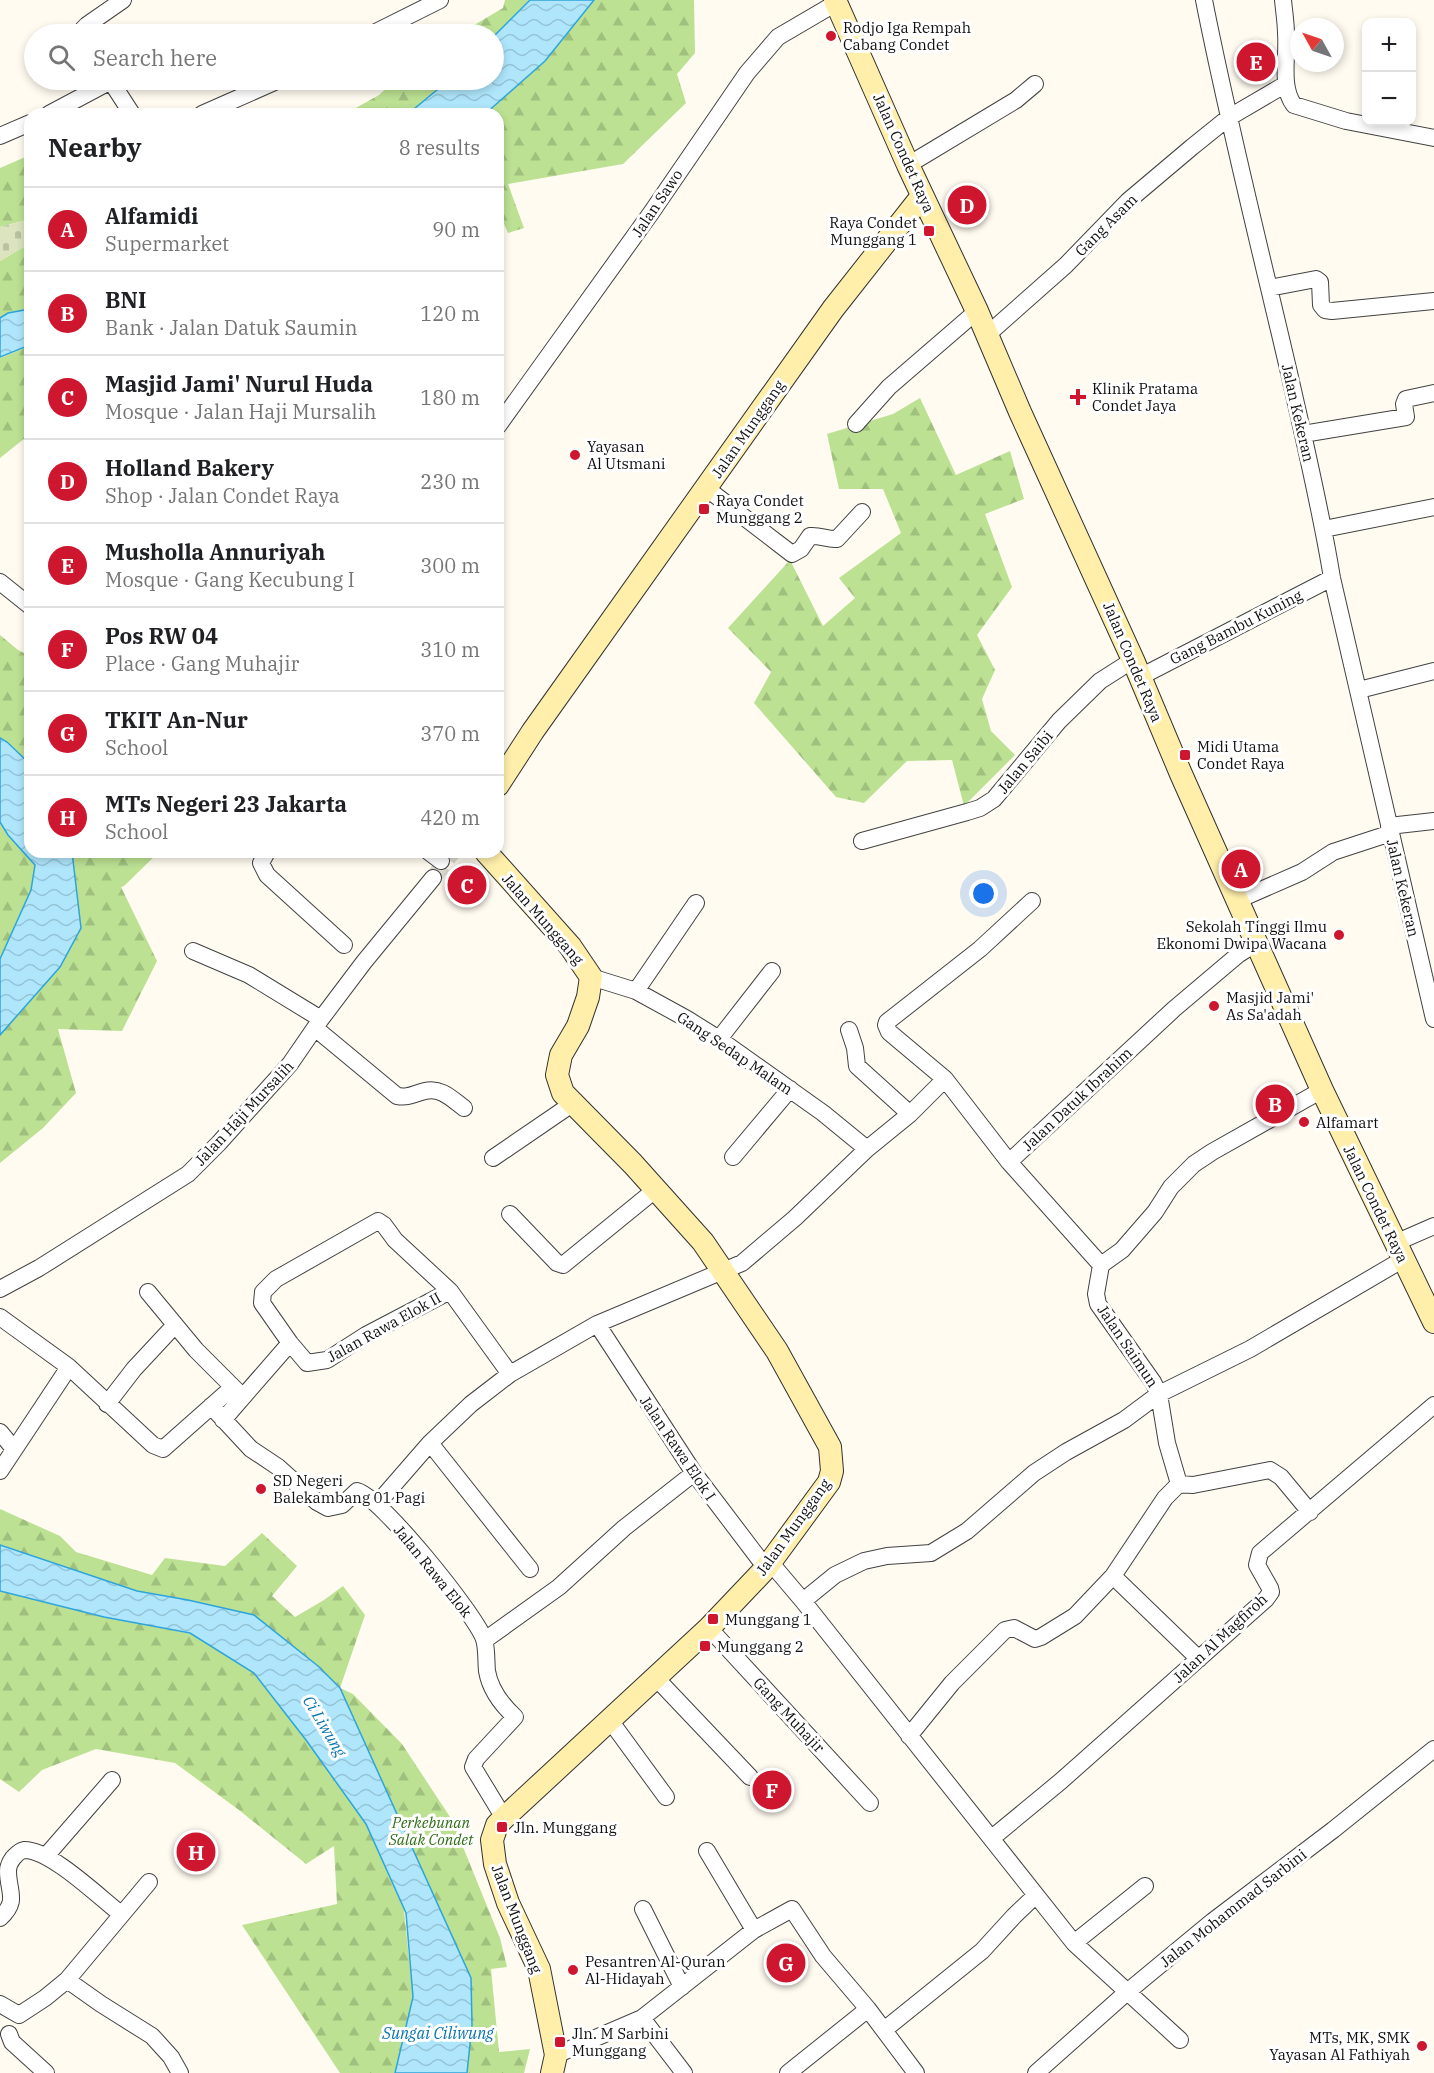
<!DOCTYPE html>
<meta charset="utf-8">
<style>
body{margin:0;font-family:"IBM Plex Serif",serif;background:#f6f6f6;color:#202124}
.controls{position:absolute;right:18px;top:18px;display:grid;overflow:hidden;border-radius:12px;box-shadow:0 3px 9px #0003}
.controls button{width:54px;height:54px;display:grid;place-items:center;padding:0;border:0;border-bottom:2px solid #e0e0e0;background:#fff;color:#202124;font:30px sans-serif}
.compass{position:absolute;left:1290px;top:18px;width:54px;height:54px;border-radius:50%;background:#fff;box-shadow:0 3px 9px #0003;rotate:310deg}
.you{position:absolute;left:984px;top:894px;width:21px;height:21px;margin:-15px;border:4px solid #fff;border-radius:50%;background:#1a73e8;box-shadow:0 0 0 9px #1a73e833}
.badge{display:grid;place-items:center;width:39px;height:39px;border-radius:50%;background:#ce172f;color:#fff;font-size:20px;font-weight:700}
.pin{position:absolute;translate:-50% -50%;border:3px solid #fff;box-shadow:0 2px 6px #0006}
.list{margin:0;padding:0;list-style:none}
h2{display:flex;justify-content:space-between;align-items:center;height:78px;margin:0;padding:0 24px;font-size:26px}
h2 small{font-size:20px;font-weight:400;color:#757577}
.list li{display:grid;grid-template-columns:39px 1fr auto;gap:18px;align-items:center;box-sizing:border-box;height:84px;padding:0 24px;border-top:2px solid #e0e0e0}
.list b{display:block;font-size:22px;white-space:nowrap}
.list p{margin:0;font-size:20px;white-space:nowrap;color:#757577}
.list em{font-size:20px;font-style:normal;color:#757577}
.icon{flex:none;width:33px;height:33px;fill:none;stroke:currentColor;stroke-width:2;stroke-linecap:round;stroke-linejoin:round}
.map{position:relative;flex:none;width:1434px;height:2073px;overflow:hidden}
.search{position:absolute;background:#fff;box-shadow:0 3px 9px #0003;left:24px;top:24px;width:480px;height:66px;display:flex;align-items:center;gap:15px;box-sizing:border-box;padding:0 21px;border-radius:33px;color:#757577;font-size:22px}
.panel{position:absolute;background:#fff;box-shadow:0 3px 9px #0003;left:24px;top:108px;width:480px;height:750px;border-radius:18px}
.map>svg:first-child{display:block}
.forest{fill:url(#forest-firs)}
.cemetery{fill:url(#cemetery-stones)}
.water{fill:url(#water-waves);stroke:#2ea4db;stroke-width:1.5}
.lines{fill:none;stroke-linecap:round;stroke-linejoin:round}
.street-tunnel{stroke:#dbd8ce;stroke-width:16;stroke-dasharray:16 8;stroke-linecap:butt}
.street-casing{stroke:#424242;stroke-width:18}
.secondary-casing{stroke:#313131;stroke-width:24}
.street{stroke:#fff;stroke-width:16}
.secondary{stroke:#ffefab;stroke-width:22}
.poi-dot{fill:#ce172f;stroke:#fff;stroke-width:2}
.labels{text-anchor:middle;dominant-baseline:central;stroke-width:6;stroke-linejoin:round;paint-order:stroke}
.poi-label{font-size:15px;fill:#0f0f0f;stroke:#fff;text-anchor:start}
.street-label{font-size:15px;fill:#0f0f0f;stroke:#fff}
.park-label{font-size:15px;font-style:italic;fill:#306e17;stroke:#fff}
.water-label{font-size:16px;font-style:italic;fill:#0a74ae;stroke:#fff}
</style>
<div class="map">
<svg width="1434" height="2073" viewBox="0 0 1434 2073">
<defs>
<pattern id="forest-firs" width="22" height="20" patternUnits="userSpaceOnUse" patternTransform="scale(1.5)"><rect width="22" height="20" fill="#bce193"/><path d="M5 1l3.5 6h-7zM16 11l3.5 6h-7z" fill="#a0c07e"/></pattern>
<pattern id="cemetery-stones" width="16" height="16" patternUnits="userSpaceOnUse" patternTransform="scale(1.5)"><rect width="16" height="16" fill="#dbe4be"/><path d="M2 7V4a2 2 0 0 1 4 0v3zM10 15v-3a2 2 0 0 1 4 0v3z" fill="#bbc2a2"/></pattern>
<pattern id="water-waves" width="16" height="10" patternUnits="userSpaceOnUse" patternTransform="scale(1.5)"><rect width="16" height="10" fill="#afe6fc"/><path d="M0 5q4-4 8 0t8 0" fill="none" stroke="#95c4d7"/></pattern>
</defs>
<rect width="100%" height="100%" fill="#fffbf0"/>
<path class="forest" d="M505 0H529L494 36V34H459L503 8Z
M594 0H694L695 53 677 74 686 103 623 164 508 184 524 228 508 233 498 210V114H486L545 61Z
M395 80H449L408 114H345L379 95Z
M30 155V219L0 227V168Z
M30 243V309L8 313 0 318V261Z
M30 346V434L0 458V358Z
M920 398 956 475 1010 451 1024 499 985 514 1012 587 977 635 995 670 982 699 991 731 1015 755 964 806 952 760 907 761 864 803 836 797 754 703 771 672 728 628 790 560 823 626 855 598 839 578 901 533 883 489H839L827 434 893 414Z
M0 635 18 650 30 656V764L7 742 0 738Z
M0 822 8 835 35 865 31 890 0 959Z
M72 852H159L124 886 121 887 157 961 122 1031 58 1029 76 1093 43 1128 0 1163V1034L60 967 76 883Z
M0 1509 60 1536 76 1552 152 1575 165 1558 225 1566 262 1533 297 1566 272 1596 295 1617 324 1600 343 1586 365 1615 340 1688 353 1694 402 1744 452 1820 500 1938 507 1967 491 1969 499 2052 530 2049 524 2073H467L472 2025 471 1978 340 1688 318 1666 254 1615 188 1600 137 1591 0 1545Z
M0 1591 104 1617 192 1634 254 1673 303 1736 366 1824 404 1910 413 1997 395 2073H340L242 1925 337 1904 334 1846 306 1864 239 1810 175 1763 96 1749 42 1770 19 1792 0 1779Z"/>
<path class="cemetery" d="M30 219V243L0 261V227Z"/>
<path class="water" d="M530 0H594L545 61 485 114H408L449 80H494V36Z
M30 309V345L0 357V318L8 313Z
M0 738 7 742 30 764V852H72L81 928 60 967 0 1035V959L31 890 35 865 8 835 0 822Z
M0 1545 137 1591 188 1600 254 1615 318 1666 340 1688 471 1978 472 2025 467 2073H395L413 1997 406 1913 366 1824 306 1740 254 1673 190 1633 104 1617 0 1591Z"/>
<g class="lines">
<path class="street-tunnel" d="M433 878 453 852"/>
<g class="street-casing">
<path id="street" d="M1204 0C1229 127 1261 252 1290 377 1305 444 1321 510 1332 578L1434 1019
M1283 0C1284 11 1286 23 1286 34 1288 55 1280 87 1294 105L1346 121 1434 138
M84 34 83 29 87 25 123 0
M372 34 440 0
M110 80 132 114
M49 114 111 81
M202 114 279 80
M0 136 30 123
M908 165 1016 100 1035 84
M1269 288 1316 279 1320 282 1321 305 1325 310 1332 311 1434 301
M987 335 1066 265 1128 201 1192 147 1228 118 1286 84
M856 424 889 387 977 311
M498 426 651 213 747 73 778 37 836 3
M1303 434 1406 417 1404 404 1406 399 1434 393
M706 488 792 554 801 549 810 536C820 535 828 540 837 539L862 512
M1324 529 1434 507
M0 582 30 606
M1140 677 1332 578
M1359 690 1434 671
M1389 826 1434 821
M862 841 967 812 980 808 994 799 1059 721 1100 681 1133 660
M267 852 261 863 267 875 344 945
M429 852 441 861
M1238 900 1302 872 1333 852 1391 833
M193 951 249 975 321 1019
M591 977 636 991 687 1019 719 1039 823 1113 867 1149
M636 991 696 903
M315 1028 397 1096C409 1098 413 1094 425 1091 441 1087 452 1099 464 1108
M849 1030 855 1048 857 1066 910 1114
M719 1039 772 971
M945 1079 889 1032 886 1025 887 1022 980 949 1032 901
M733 1157 790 1089
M493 1158 572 1104
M1009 1162 1101 1265 1096 1294 1098 1304 1153 1382 1159 1394 1167 1443 1179 1484 1193 1485 1270 1470 1281 1477 1310 1512
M510 1214 557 1263 563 1265 655 1190
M1395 1243 1434 1226
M1101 1265 1122 1250 1155 1212 1171 1187 1194 1164 1212 1152 1322 1090
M0 1289 39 1268 188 1174 219 1143 290 1064 321 1019 364 962 433 878
M148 1292 196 1350 240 1394
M0 1317 69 1367 0 1471
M597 1324 694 1473 766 1568
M290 1343 262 1303 263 1292 276 1279 378 1221 384 1225 395 1240 450 1291
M69 1367 153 1445 163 1449 233 1387
M107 1404 134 1369 175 1325
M211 1406 251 1449 278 1467 317 1502 328 1508 342 1505 357 1491C380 1496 475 1614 484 1639 487 1649 486 1661 487 1671 490 1689 502 1705 515 1717L476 1759 473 1767 504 1818
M223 1420 290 1343 307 1363 327 1360 366 1335 450 1291 510 1374
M0 1432 14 1449
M430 1443 530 1569
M377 1504 430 1443 471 1404 510 1374 597 1324 742 1263 795 1218 867 1149 910 1114 945 1079 1009 1162 1174 1009 1239 954 1257 943
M770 1562 803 1601 1074 1943 1180 2040
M1113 1576 1199 1659
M803 1601 835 1575 864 1561 887 1556 931 1553 967 1531 1034 1473 1066 1452 1124 1420 1159 1394 1250 1349 1402 1260
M709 1628 870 1803
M485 1640 559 1587 624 1528 694 1473
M655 1677 750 1777
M609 1719 666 1797
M909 1736 952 1683 1005 1630 1014 1628 1035 1639 1041 1637 1075 1616 1113 1576 1165 1498 1179 1484
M992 1838 1061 1781 1266 1599 1271 1592 1270 1588 1257 1565 1260 1553 1434 1405
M707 1851 754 1930
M46 1856 112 1780
M643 1909 682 1987
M0 1918C19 1901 8 1892 8 1871 8 1866 10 1862 13 1858 16 1855 19 1851 24 1850 50 1849 100 1898 121 1914
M1074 1943 1145 1886
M67 1980 101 2004 152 2036 171 2057 180 2073
M0 2004 19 2015 45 1998 67 1980 149 1882
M642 2018 684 2073
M884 2030 982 1951 1014 1916 1036 1895
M9 2034 12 2042 46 2073
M556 2055 642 2018 754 1930 792 1909 823 1956 868 2009 916 2073
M788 2073 868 2009
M1036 2073 1126 1993 1213 1921 1333 1830 1434 1749"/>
</g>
<g class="secondary-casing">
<path id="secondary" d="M835 0 908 165 977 311 1020 412 1133 660 1181 774 1322 1090 1434 1322
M498 785 533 731 833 309 922 196
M486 852 570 946 591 977 588 997 578 1026 561 1055 557 1075 563 1093 633 1164 703 1242 777 1351 830 1447 832 1471 829 1482 766 1568 709 1628 504 1818 497 1825 492 1840 495 1864 508 1903 539 1969 556 2055 552 2073"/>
</g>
<use href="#street" class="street"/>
<use href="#secondary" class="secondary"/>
</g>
<g class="poi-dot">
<circle cx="831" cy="36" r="6"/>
<rect x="923" y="225" width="12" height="12" rx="3"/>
<path d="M1075 388h6v6h6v6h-6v6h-6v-6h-6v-6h6z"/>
<circle cx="575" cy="455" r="6"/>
<rect x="698" y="503" width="12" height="12" rx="3"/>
<rect x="1179" y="749" width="12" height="12" rx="3"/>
<circle cx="1339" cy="935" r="6"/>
<circle cx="1214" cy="1006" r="6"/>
<circle cx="1304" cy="1122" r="6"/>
<circle cx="261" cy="1489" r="6"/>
<rect x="707" y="1613" width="12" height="12" rx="3"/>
<rect x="699" y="1640" width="12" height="12" rx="3"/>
<rect x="496" y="1821" width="12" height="12" rx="3"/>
<circle cx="573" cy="1970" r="6"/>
<rect x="554" y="2036" width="12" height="12" rx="3"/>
<circle cx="1422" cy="2046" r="6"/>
</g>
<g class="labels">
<g class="poi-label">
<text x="843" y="27">Rodjo Iga Rempah<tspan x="843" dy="17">Cabang Condet</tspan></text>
<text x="917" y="222" text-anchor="end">Raya Condet<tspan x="917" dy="17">Munggang 1</tspan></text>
<text x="1092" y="388">Klinik Pratama<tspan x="1092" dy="17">Condet Jaya</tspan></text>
<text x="587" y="446">Yayasan<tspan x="587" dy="17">Al Utsmani</tspan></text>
<text x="716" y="500">Raya Condet<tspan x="716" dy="17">Munggang 2</tspan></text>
<text x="1197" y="746">Midi Utama<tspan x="1197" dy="17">Condet Raya</tspan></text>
<text x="1327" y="926" text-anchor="end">Sekolah Tinggi Ilmu<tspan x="1327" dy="17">Ekonomi Dwipa Wacana</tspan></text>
<text x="1226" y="997">Masjid Jami'<tspan x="1226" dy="17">As Sa'adah</tspan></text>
<text x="1316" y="1122">Alfamart</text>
<text x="273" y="1480">SD Negeri<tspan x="273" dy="17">Balekambang 01 Pagi</tspan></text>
<text x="725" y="1619">Munggang 1</text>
<text x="717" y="1646">Munggang 2</text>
<text x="514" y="1827">Jln. Munggang</text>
<text x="585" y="1961">Pesantren Al-Quran<tspan x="585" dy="17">Al-Hidayah</tspan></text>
<text x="572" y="2033">Jln. M Sarbini<tspan x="572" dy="17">Munggang</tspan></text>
<text x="1410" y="2037" text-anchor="end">MTs, MK, SMK<tspan x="1410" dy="17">Yayasan Al Fathiyah</tspan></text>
</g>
<g class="street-label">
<text transform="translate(904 153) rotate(66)">Jalan Condet Raya</text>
<text transform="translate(657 203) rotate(-56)">Jalan Sawo</text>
<text transform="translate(1106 225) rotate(-45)">Gang Asam</text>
<text transform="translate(1298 413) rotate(77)">Jalan Kekeran</text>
<text transform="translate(748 429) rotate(-55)">Jalan Munggang</text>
<text transform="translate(1236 627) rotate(-27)">Gang Bambu Kuning</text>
<text transform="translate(1133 662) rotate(67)">Jalan Condet Raya</text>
<text transform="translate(1025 762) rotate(-50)">Jalan Saibi</text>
<text transform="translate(1403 888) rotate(77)">Jalan Kekeran</text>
<text transform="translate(543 919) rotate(49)">Jalan Munggang</text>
<text transform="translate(735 1053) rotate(34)">Gang Sedap Malam</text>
<text transform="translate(1077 1099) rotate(-43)">Jalan Datuk Ibrahim</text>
<text transform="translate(244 1113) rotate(-47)">Jalan Haji Mursalih</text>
<text transform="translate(1376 1204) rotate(64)">Jalan Condet Raya</text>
<text transform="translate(384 1327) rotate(-29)">Jalan Rawa Elok II</text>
<text transform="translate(1128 1346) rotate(56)">Jalan Saimun</text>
<text transform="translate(678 1448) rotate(56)">Jalan Rawa Elok I</text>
<text transform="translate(793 1527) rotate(-54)">Jalan Munggang</text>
<text transform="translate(433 1571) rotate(51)">Jalan Rawa Elok</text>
<text transform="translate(1220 1638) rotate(-43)">Jalan Al Magfiroh</text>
<text transform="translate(789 1715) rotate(47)">Gang Muhajir</text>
<text transform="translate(1233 1908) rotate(-38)">Jalan Mohammad Sarbini</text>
<text transform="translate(517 1919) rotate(69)">Jalan Munggang</text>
</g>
<g class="park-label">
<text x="431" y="1822">Perkebunan<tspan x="431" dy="17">Salak Condet</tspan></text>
</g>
<g class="water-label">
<text transform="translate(325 1726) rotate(59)">Ci Liwung</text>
<text x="438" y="2033">Sungai Ciliwung</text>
</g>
</g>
</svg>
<div class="controls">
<button>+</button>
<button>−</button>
</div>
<svg class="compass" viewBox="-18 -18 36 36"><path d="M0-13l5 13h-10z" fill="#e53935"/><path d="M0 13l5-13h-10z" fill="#757577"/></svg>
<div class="you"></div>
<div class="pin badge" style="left:1241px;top:869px">A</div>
<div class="pin badge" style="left:1275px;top:1104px">B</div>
<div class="pin badge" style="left:467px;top:885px">C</div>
<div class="pin badge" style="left:967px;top:205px">D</div>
<div class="pin badge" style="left:1256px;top:62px">E</div>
<div class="pin badge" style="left:772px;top:1790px">F</div>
<div class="pin badge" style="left:786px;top:1963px">G</div>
<div class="pin badge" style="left:196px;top:1852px">H</div>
<div class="search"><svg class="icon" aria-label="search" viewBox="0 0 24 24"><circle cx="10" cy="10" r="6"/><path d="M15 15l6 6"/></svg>Search here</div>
<section class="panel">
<h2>Nearby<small>8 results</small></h2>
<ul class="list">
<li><span class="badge">A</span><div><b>Alfamidi</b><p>Supermarket</p></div><em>90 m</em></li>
<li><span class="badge">B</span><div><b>BNI</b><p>Bank · Jalan Datuk Saumin</p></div><em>120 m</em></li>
<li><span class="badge">C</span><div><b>Masjid Jami' Nurul Huda</b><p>Mosque · Jalan Haji Mursalih</p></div><em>180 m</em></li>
<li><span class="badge">D</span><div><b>Holland Bakery</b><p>Shop · Jalan Condet Raya</p></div><em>230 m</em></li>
<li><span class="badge">E</span><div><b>Musholla Annuriyah</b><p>Mosque · Gang Kecubung I</p></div><em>300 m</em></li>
<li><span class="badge">F</span><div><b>Pos RW 04</b><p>Place · Gang Muhajir</p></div><em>310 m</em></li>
<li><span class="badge">G</span><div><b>TKIT An-Nur</b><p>School</p></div><em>370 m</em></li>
<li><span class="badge">H</span><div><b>MTs Negeri 23 Jakarta</b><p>School</p></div><em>420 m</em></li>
</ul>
</section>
</div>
